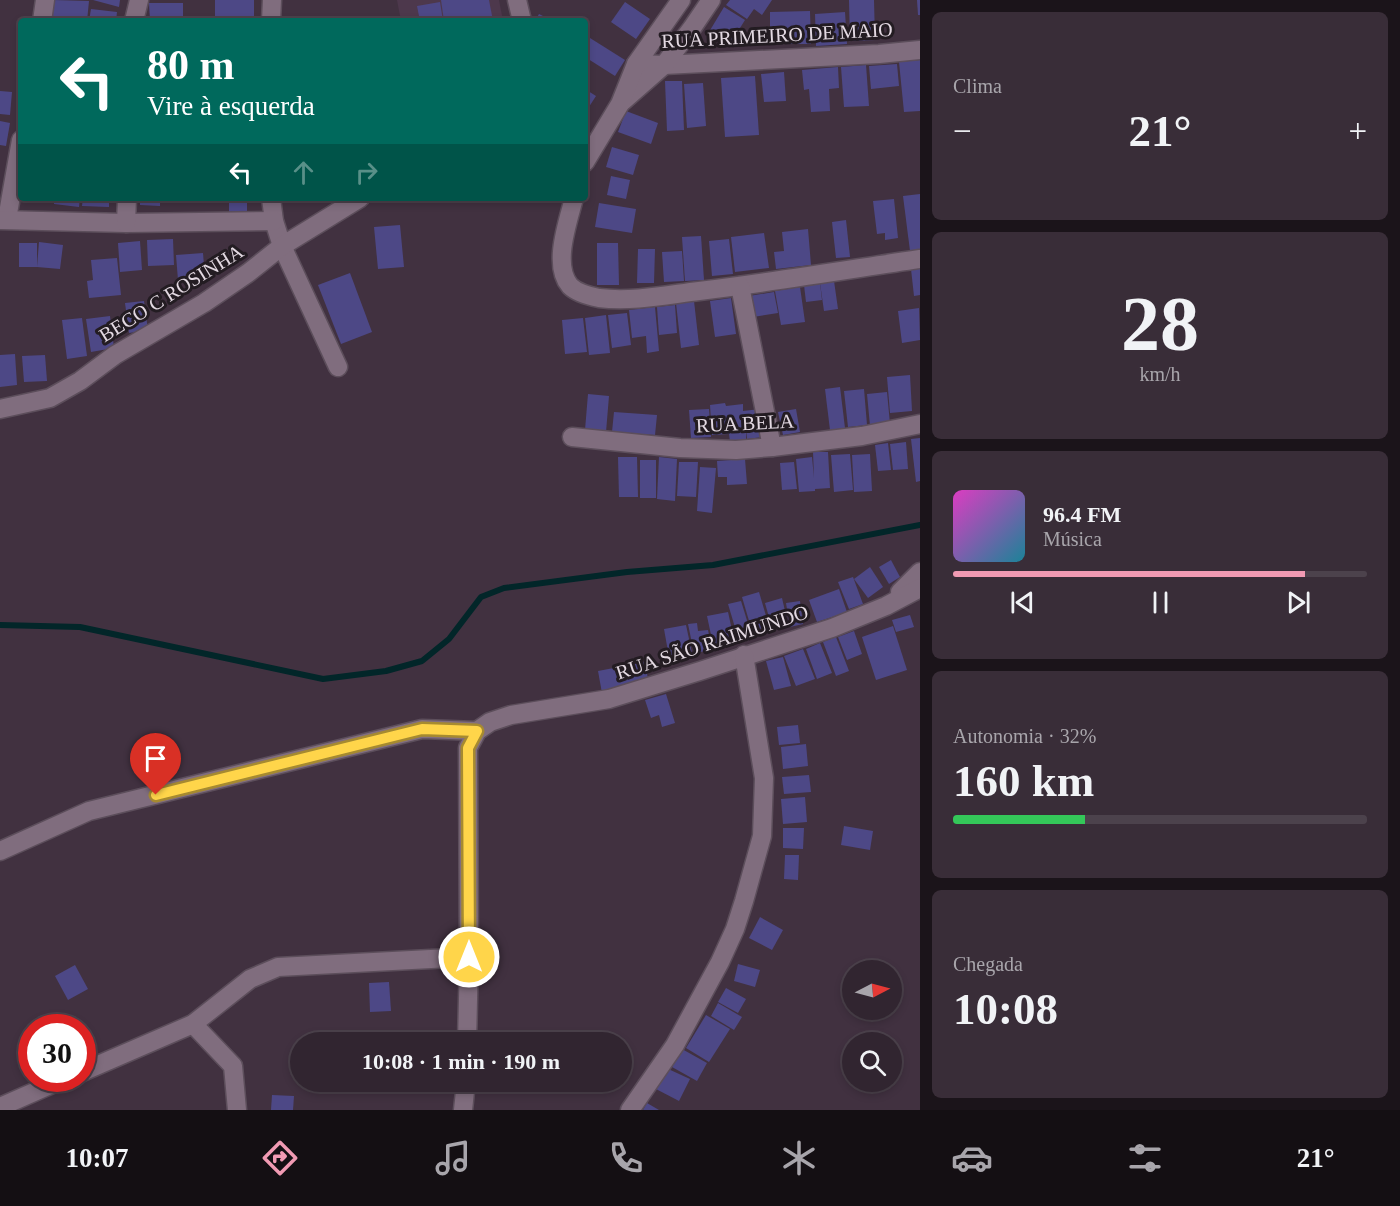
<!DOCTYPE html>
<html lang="pt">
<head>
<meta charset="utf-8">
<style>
  body { margin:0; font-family:Georgia,serif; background:#392d38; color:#f1f3f6; height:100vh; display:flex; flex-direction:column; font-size:22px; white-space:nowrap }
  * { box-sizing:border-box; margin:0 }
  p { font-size:20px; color:#a8a5ab }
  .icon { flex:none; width:33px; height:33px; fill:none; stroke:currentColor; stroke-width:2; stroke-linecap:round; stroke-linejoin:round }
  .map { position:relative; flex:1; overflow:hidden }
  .details { display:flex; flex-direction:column; gap:12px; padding:12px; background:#1b141a; width:480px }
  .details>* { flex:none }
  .hud { position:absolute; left:18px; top:18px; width:570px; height:183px; border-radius:6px; box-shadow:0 3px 9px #0003,0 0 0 2px #4c424c; background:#00695c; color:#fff; overflow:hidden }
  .needle { width:39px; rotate:84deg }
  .buttons { position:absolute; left:842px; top:960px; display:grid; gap:12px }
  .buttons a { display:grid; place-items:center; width:60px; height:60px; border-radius:50%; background:#312530; box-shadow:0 3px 9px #0003,0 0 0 2px #4c424c; font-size:30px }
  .speed { position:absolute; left:18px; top:1014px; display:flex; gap:12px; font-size:30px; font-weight:700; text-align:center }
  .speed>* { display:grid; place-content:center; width:78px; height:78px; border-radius:50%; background:#312530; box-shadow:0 3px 9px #0003,0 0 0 2px #4c424c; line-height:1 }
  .speed .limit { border:9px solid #d22; background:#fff; color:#111 }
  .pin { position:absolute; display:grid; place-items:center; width:51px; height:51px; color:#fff; margin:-62px -26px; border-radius:50% 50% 50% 0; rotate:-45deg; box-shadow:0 0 6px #0007 }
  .pin .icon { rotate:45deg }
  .me { position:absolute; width:66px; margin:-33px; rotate:0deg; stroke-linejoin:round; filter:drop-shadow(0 0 4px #0008) }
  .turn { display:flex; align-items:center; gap:21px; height:126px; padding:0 30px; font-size:27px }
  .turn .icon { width:78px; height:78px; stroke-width:2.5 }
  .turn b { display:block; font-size:42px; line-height:51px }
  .lanes { display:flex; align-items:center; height:57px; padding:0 30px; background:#0003; justify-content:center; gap:30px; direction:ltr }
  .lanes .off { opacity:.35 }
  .big { font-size:45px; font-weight:700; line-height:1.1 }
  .details .widget { flex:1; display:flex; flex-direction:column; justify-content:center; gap:9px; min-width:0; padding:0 21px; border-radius:9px; background:#392d38 }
  .details .dial { align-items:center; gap:0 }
  .dial b { font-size:78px; line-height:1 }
  .song { display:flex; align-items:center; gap:18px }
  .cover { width:72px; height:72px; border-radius:9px; background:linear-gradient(135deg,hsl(310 70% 55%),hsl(190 70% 35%)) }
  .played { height:6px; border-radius:3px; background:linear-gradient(90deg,#f19ab3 85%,#4c424c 85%) }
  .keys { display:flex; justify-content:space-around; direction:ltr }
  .heat { display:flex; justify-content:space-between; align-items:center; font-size:33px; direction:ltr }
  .charge { height:9px; border-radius:4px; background:linear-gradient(90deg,#34c759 32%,#4c424c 0) }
  .trip { position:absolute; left:290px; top:1032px; width:342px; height:60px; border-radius:30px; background:#312530; box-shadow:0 3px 9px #0003,0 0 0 2px #4c424c; font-weight:700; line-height:60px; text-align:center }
  .tab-bar { display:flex; height:96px; justify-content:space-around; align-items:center; background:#140f13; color:#a8a5ab }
  .tab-bar .icon { width:42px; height:42px }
  .tab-bar .current { color:#f19ab3 }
  .tab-bar b { font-size:27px; color:#f1f3f6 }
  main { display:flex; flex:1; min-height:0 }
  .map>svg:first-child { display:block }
</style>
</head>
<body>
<main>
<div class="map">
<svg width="920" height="1110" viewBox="0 0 920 1110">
  <rect width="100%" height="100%" fill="#413140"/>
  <polygon fill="#4d384c" points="397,0 499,0 503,21 401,21"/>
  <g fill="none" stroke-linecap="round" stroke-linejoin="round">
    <polyline stroke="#022629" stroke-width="6" points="0,625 80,627 323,679 386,671 422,661 449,639 481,597 504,588 627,572 713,565 920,525"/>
  </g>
  <g fill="#4d4886">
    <polygon points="53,0 89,1 87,21 50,21"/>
    <polygon points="93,0 120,0 119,7"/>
    <polygon points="215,0 254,0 254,19 215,20"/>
    <polygon points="441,0 489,0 493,21 444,21"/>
    <polygon points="730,0 772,0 762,15 754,9 747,19 726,5"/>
    <polygon points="849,0 874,0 875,40 850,41"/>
    <polygon points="917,0 920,0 920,15 918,15"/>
    <polygon points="440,2 443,21 420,21 417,6"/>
    <polygon points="625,2 650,19 636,39 611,22"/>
    <polygon points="149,3 183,3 183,21 150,21"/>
    <polygon points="724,7 745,20 730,44 709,32"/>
    <polygon points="91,9 117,12 116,21 89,21"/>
    <polygon points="810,11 811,44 770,44 770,12"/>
    <polygon points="845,12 847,44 816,46 815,14"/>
    <polygon points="539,14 553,21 535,21"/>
    <polygon points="590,38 625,60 615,76 585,57 585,45"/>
    <polygon points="920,60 920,111 904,112 899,62"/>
    <polygon points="897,64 899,86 871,89 869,66"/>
    <polygon points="866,65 869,106 844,107 841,67"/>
    <polygon points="838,67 839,88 829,89 830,111 811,112 809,89 804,90 802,70"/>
    <polygon points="784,72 786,101 764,102 761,74"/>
    <polygon points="755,76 759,135 725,137 721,78"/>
    <polygon points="665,81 682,81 684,130 667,131"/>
    <polygon points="703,83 706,126 687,128 684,84"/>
    <polygon points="585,89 596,96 585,113"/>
    <polygon points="0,91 12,92 10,115 0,114"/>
    <polygon points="626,111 658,123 651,144 618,132"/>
    <polygon points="0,121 10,123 6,146 0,145"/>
    <polygon points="612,147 639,155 633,175 606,167"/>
    <polygon points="611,176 630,180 626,199 607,195"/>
    <polygon points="920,194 920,249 910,251 903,196"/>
    <polygon points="54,198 80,198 79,207 54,204"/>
    <polygon points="83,198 109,198 109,207 82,206"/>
    <polygon points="140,198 160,198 160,206 140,205"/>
    <polygon points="229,198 247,198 247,212 229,213"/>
    <polygon points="296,198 320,198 320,199 297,203"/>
    <polygon points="538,198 552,198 553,200 538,202"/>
    <polygon points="894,199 898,238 885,240 885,233 877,234 873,201"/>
    <polygon points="599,203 636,209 632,233 595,227"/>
    <polygon points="846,220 850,257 836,258 832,222"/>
    <polygon points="400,225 404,267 378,269 374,227"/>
    <polygon points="808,229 811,265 776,269 774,252 784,251 782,232"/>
    <polygon points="764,233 769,268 735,272 731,237"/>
    <polygon points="701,236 704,280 685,281 682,237"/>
    <polygon points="173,239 174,265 148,266 147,240"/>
    <polygon points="729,239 733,274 712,276 709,241"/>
    <polygon points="140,241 142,270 120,272 118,243"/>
    <polygon points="39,242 63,245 60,269 37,267"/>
    <rect x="19" y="243" width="18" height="24"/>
    <polygon points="597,243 618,243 619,285 597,285"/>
    <polygon points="638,249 655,249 654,283 637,283"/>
    <polygon points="682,251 684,281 664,282 662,252"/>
    <polygon points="203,253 205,278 178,280 176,255"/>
    <polygon points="117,258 121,295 89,298 87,281 93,280 91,260"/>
    <polygon points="920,268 920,295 914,296 911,269"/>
    <polygon points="350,273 372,332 341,344 318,285"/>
    <polygon points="834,281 838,309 824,311 820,283"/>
    <polygon points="820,283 822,300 806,302 804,285"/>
    <polygon points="800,287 805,322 781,325 775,291"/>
    <polygon points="774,292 778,313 753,317 749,296"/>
    <polygon points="731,298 736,334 715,337 710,301"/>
    <polygon points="144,301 148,330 129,333 125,303"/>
    <polygon points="694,301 699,345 681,348 676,303"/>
    <polygon points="675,305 677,333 659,335 657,307"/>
    <polygon points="655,307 659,351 647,353 646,336 632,338 629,310"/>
    <polygon points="919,308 920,340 902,343 898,311"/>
    <polygon points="627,313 631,345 612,348 608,315"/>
    <polygon points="606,315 610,353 589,355 585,318"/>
    <polygon points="110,316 114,348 91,352 86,319"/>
    <polygon points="82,318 87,356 67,359 62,320"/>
    <polygon points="583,318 587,352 565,354 562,320"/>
    <polygon points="15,354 17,385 0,387 0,355"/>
    <polygon points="45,355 47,381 24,382 22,356"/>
    <polygon points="910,375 912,411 890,413 887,377"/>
    <polygon points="840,387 845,428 830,430 825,389"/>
    <polygon points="864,389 867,425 848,427 844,391"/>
    <polygon points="887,392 890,424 870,426 867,394"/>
    <polygon points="588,394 609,396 606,432 585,430"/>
    <polygon points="725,403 726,406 743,404 743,411 760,409 763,437 747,439 746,429 746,440 730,442 729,434 712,435 710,405"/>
    <polygon points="709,409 711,437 691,438 689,410"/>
    <polygon points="796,409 800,432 783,435 778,412"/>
    <polygon points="614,412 657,415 655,435 612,432"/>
    <polygon points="920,438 920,481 916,482 911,439"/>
    <polygon points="906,442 908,469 893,470 890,444"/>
    <polygon points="888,443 891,470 878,471 875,445"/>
    <polygon points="813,452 828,452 830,488 815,489 815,491 799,492 796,459 812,457 814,478"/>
    <polygon points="850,454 853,490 834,492 831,455"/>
    <polygon points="870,454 872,491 854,492 852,455"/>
    <polygon points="618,457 637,457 638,497 619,497"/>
    <polygon points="659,457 677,459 675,501 657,499"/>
    <polygon points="745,459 747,484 727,485 727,477 718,477 717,461"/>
    <rect x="640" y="460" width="16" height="38"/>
    <polygon points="679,462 698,462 696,497 677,496"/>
    <polygon points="794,462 797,489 782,490 780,463"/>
    <polygon points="700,467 716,468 712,513 697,511"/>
    <polygon points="891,560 900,577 889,584 879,567"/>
    <polygon points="870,567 883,587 868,598 854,579"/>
    <polygon points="853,577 863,604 849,609 838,582"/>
    <polygon points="839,589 847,612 817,622 809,600"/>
    <polygon points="759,592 769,626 752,631 742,597"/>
    <polygon points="782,598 788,624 772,628 765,603"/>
    <polygon points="741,601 750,630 737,634 728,604"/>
    <polygon points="800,601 803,624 790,627 786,603"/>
    <polygon points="728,612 735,644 714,649 707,616"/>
    <polygon points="910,615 914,627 896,632 892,620"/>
    <polygon points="697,623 698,631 708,630 712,650 694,653 688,624"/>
    <polygon points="686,625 692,653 669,657 664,629"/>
    <polygon points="893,626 907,670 876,680 862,637"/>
    <polygon points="854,631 862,654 847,660 838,637"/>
    <polygon points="836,637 849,671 836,676 823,642"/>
    <polygon points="820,643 832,673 817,679 806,649"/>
    <polygon points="803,649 815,679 796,686 784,656"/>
    <polygon points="783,657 791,686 774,690 766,661"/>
    <polygon points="645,662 649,685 602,693 598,671"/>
    <polygon points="666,694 675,723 662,727 659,715 651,718 645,700"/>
    <polygon points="798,725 800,743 779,745 777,727"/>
    <polygon points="806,744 808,766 783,769 781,747"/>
    <polygon points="809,775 811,792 784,794 782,777"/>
    <polygon points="805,797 807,822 783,824 781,799"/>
    <polygon points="844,826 873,831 870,850 841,845"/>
    <polygon points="783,828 804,828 803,849 783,848"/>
    <polygon points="785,855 799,855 798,880 784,879"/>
    <polygon points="760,917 783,930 772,950 749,938"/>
    <polygon points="738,964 760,970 755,987 734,981"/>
    <polygon points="75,965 88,989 68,1000 55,976"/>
    <polygon points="389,982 391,1011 370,1012 369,983"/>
    <polygon points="726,988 746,999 738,1013 718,1002"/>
    <polygon points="718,1003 742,1017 734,1030 711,1016"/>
    <polygon points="706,1015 730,1029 709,1062 686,1048"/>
    <polygon points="682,1049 707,1063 697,1081 672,1067"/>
    <polygon points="666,1068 690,1079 679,1101 656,1089"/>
    <polygon points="272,1095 294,1096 293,1110 271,1110"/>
    <polygon points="647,1103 659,1110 643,1110"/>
  </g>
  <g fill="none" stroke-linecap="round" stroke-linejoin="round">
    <g stroke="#5c4e5b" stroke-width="21">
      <g id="minor">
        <polyline points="517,0 522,21"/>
        <polyline points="42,21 45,0"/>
        <polyline points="134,21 139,0"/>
        <polyline points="271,21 272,0"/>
        <polyline points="636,64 664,65 879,54 920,50"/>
        <polyline points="623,101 664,65 692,28 711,0"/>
        <polyline points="585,162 620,104 636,64 681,0"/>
        <polyline points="271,198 274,221 282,246 338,367"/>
        <path d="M 574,198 C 568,222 552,265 570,286 C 577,293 589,296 599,298 C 632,302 666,295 699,291 C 773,282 846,270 920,259"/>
        <polyline points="7,219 21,140"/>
        <polyline points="0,220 126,223 274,221"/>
        <polyline points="126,223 127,198"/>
        <polyline points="740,286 772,447"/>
        <polyline points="0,409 50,398 80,381 115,355 204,303 248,273 282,246 360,198"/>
        <polyline points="572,437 680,448 736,450 772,447 862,436 920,424"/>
        <polyline points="900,592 920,572"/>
        <polyline points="0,851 89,811 422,729 477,731"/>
        <polyline points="193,1024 233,1066 237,1110"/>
        <polyline points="467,1042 469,957 468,748 477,731 490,722 511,715 609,699 700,671 832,628 886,606 920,588"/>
        <polyline points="82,1072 193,1024 250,979 278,967 469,957"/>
        <polyline points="0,1107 66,1078"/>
        <polyline points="463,1110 466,1082"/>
        <polyline points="630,1110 675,1045 720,962 735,929 744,901 762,836 764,778 744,655"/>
      </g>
    </g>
    <use href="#minor" stroke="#806d7e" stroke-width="18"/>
  </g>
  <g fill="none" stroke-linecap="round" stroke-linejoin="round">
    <g stroke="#a68a30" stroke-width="15">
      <polyline id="route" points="156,795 422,729 477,731 468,748 469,957"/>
    </g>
    <use href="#route" stroke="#ffd54a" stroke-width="10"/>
  </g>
  <g text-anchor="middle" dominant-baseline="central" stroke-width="6" stroke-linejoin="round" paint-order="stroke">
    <g font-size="20" fill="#e3d9e2" stroke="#231c22">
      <text transform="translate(777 35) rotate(-3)">RUA PRIMEIRO DE MAIO</text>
      <text transform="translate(171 293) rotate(-32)">BECO C ROSINHA</text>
      <text transform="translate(745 423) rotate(-3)">RUA BELA</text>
      <text transform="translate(712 642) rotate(-18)">RUA SÃO RAIMUNDO</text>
    </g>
  </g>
</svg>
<div class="buttons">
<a><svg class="needle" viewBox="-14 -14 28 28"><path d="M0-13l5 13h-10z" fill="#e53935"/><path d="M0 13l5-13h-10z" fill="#a8a5ab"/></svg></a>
<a><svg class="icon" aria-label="search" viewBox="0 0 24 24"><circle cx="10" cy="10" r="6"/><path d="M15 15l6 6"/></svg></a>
</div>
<div class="speed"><div class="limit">30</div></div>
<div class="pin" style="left:156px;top:795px;background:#d93025"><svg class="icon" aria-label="arrive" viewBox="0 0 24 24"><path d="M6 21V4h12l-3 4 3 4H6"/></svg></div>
<svg class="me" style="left:469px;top:957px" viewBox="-20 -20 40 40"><circle r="17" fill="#ffd54a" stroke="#fff" stroke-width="3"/><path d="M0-11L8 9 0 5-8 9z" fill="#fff"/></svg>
<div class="trip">10:08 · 1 min · 190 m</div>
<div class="hud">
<div class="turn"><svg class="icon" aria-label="left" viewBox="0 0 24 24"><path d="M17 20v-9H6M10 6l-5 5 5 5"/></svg><div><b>80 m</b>Vire à esquerda</div></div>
<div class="lanes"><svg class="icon" aria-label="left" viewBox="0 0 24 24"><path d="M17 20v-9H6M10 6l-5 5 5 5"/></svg><svg class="icon off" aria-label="ahead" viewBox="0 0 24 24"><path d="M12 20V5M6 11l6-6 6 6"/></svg><svg class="icon off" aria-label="right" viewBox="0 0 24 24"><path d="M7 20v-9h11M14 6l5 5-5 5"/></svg></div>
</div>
</div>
<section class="details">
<div class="widget"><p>Clima</p>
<div class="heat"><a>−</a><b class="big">21°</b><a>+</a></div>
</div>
<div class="widget dial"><b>28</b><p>km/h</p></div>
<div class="widget">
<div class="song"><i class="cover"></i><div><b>96.4 FM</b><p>Música</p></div></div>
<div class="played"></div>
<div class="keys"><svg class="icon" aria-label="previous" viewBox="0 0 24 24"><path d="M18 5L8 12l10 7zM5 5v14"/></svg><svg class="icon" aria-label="pause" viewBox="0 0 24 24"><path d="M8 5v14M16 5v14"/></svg><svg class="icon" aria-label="next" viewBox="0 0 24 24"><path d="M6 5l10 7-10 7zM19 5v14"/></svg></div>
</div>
<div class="widget"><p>Autonomia · 32%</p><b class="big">160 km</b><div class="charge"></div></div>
<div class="widget"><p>Chegada</p><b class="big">10:08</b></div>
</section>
</main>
<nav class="tab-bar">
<b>10:07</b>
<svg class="icon current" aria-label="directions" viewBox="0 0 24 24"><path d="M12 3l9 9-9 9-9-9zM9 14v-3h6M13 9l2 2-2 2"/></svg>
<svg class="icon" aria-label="music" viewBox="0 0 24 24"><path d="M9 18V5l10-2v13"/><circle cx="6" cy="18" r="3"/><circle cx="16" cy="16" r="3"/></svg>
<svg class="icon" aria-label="phone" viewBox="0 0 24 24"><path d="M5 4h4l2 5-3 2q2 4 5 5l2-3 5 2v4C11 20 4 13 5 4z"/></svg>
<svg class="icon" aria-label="climate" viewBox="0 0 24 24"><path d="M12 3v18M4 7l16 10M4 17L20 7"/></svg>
<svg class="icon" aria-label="car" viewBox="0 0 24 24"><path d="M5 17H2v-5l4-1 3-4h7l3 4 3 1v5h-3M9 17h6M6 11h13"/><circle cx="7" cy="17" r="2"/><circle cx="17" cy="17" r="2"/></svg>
<svg class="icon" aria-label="filters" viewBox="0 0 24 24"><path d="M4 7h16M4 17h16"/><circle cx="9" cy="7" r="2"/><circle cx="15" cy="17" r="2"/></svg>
<b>21°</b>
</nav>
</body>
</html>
